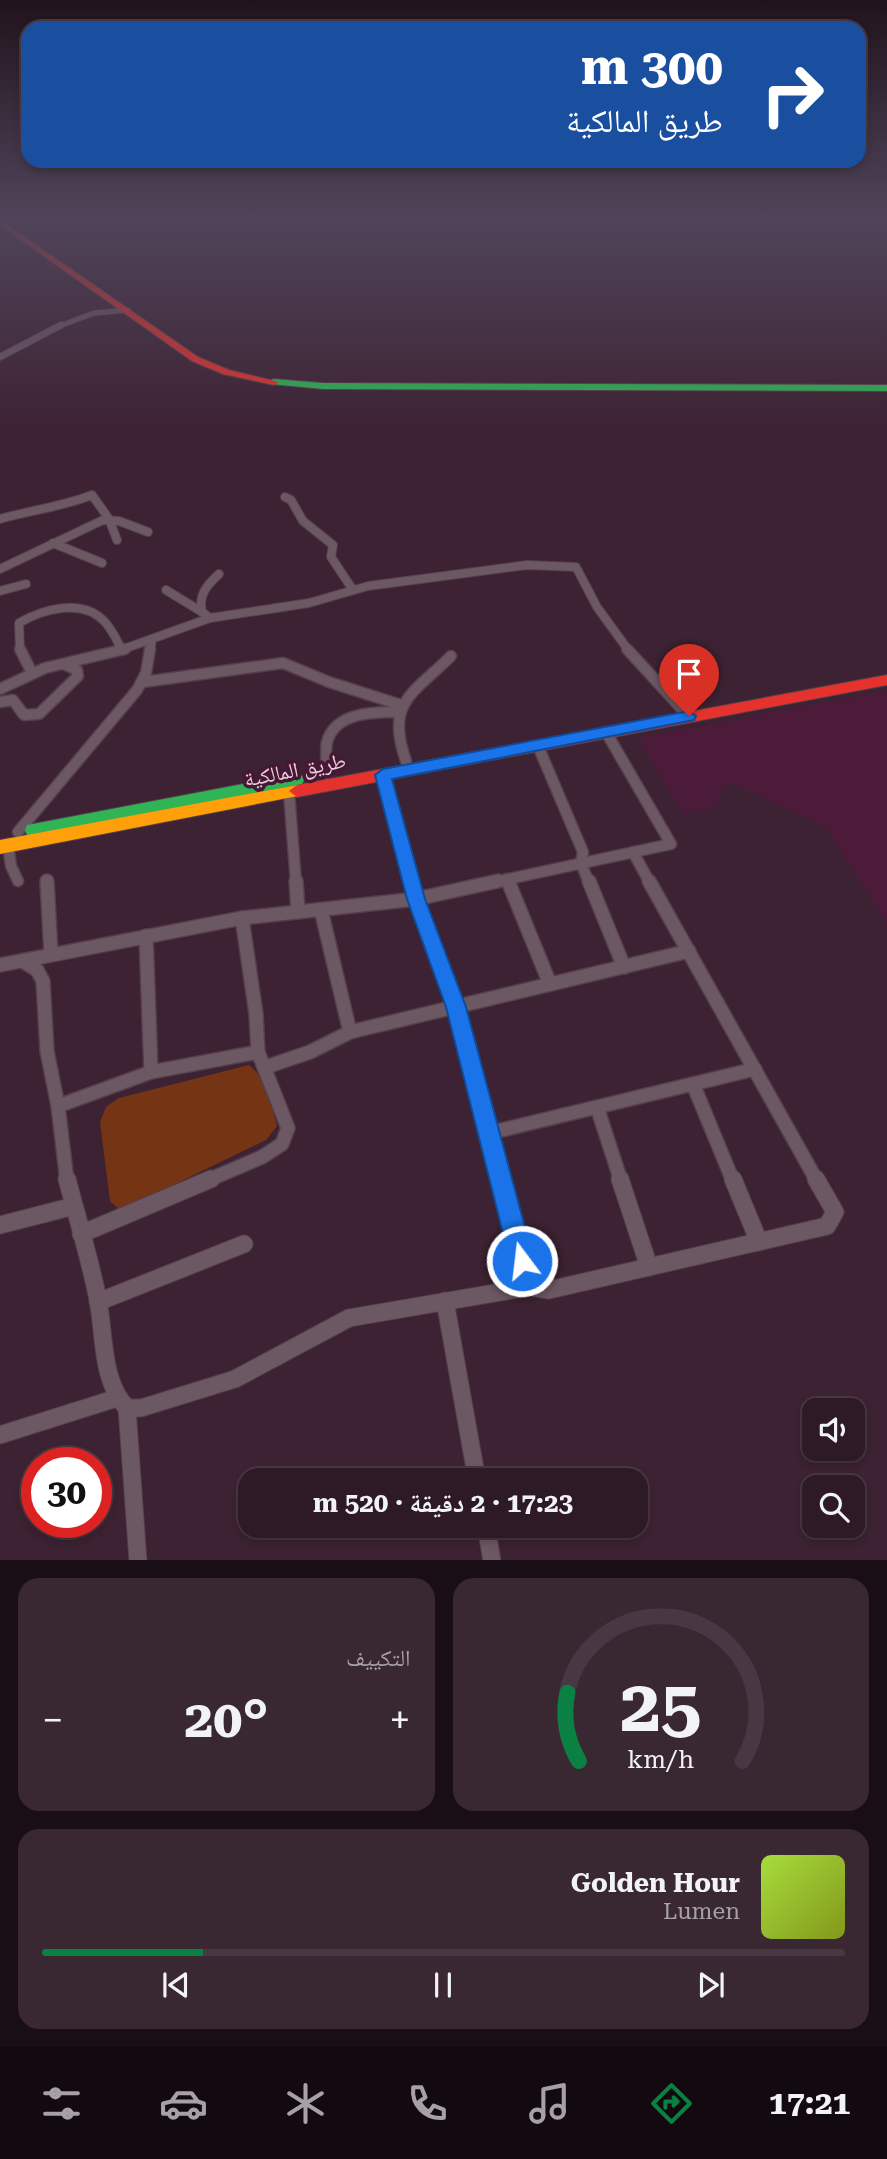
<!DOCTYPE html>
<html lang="ar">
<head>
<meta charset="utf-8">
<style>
  body { margin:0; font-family:"Roboto Serif","Noto Naskh Arabic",serif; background:#392732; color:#f1f3f6; direction:rtl; height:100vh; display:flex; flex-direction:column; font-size:26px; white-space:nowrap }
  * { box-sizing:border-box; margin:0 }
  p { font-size:23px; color:#a7a1a7 }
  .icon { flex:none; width:38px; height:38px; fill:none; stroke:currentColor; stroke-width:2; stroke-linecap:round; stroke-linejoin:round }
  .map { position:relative; height:1560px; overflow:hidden; direction:ltr }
  .details { display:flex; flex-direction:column; gap:18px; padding:18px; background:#190e15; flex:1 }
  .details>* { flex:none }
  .hud { position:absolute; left:21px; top:21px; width:845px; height:147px; border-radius:21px; box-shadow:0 4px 10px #0003,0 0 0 2px #483843; direction:rtl; background:#1a4fa0; color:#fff; overflow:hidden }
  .fabs { position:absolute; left:802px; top:1398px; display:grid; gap:14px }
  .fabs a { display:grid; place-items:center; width:63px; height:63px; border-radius:14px; background:#2d1a26; box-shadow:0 4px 10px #0003,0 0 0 2px #483843; font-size:35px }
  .speed { position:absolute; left:21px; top:1447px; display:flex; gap:14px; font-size:35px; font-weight:700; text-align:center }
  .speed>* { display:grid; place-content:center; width:91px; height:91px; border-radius:50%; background:#2d1a26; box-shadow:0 4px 10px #0003,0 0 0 2px #483843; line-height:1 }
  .speed .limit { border:10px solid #d22; background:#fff; color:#111 }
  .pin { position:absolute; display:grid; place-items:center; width:60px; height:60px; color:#fff; margin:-72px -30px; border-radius:50% 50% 50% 0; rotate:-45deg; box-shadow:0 0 7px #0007 }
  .pin .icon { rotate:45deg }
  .me { position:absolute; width:77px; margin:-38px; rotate:345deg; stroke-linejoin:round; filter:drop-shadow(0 0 5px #0008) }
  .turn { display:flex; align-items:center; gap:24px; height:147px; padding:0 28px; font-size:32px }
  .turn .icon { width:91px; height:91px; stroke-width:2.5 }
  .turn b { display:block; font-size:49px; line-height:60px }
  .big { font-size:52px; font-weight:700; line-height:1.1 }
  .details .tile { flex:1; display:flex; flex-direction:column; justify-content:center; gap:10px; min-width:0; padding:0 24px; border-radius:21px; background:#392732 }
  .details .dial { align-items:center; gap:0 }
  .dial svg { height:182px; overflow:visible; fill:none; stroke:#483843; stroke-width:7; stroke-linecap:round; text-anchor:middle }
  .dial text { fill:#f1f3f6; stroke:none }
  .song { display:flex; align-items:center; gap:21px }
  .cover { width:84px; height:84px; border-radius:10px; background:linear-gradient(135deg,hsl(80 70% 55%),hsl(70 70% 35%)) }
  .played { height:7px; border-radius:4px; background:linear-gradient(90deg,#0b8043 20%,#483843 20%) }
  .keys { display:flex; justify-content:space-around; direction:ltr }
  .heat { display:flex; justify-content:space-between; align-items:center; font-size:38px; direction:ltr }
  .details .tiles { flex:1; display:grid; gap:18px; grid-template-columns:1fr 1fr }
  .tile:last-child { grid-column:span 2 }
  .trip { position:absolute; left:238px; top:1468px; width:410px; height:70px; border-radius:21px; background:#2d1a26; box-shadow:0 4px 10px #0003,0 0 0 2px #483843; font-weight:700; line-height:70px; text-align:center; direction:rtl }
  .dock { display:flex; height:112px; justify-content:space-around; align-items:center; background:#120a0f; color:#a7a1a7 }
  .dock .icon { width:49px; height:49px }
  .dock .active { color:#0b8043 }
  .dock b { font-size:32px; color:#f1f3f6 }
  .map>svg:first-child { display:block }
</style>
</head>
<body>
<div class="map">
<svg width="887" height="1561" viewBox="0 0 887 1561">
  <rect width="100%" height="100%" fill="#3c2232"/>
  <polygon fill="#4c1b39" points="887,691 887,924 826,827 731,783 718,793 718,807 684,815 638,738"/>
  <path fill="#753515" d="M 249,1065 C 268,1080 271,1104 277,1126 L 266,1140 L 128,1207 L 119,1209 L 110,1201 L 100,1122 L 106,1107 L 119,1098 Z"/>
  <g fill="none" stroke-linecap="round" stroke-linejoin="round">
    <g stroke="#553f4c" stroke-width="6">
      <polyline id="street-far5" points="57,327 94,313 128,310"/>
    </g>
    <g stroke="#553f4c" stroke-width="8">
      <polyline id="street-far4" points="0,357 61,325"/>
    </g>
    <g stroke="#553f4c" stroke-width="10">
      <g id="street-far3">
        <polyline points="285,497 291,500 303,521 333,545 331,557 353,590"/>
        <path d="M 0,519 C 32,510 61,507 92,495 L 109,519 L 117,540"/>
        <polyline points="53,543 102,563"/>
        <polyline points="0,569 103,520 119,521 148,532"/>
        <polyline points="166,590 202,612"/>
        <polyline points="0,591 26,584"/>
        <path d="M 210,618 L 202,612 C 198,595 207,585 219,574"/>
        <path d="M 20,651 L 19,623 C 43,609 82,598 104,621 C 112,629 117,641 122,650"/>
        <polyline points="118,651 210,618 309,603 368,586 527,565 576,567 597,607 629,651"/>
        <polyline points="150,651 152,640"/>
      </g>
    </g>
    <g stroke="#553f4c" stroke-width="13">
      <g id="street-far2">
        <polyline points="20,649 32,673"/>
        <polyline points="627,649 682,709"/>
        <polyline points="143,682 283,663 329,682 401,705"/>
        <polyline points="0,689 45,668 125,649"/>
        <polyline points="0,702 13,700 24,715 39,714 78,676 77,670 64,664"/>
        <polyline points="538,746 583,852 581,863 589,883"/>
        <path d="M 406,761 C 385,702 413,694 451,656"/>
        <path d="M 327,775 C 327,765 325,751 327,742 C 335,712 374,712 398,712"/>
        <polyline points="383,775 412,883"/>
        <polyline points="289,792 296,883"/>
        <polyline points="18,832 137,690 146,673 150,649"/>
        <polyline points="8,845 11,866 18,881"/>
        <polyline points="633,852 650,883"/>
        <polyline points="507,879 509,883"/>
        <polyline points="490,883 671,844 606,732"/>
      </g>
    </g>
    <g stroke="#553f4c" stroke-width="16">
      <g id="street-far1">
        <polyline points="47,881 51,954"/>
        <polyline points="296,881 298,911"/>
        <polyline points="411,881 456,1007 501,1181"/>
        <polyline points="508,881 550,984"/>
        <polyline points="589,881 624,967"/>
        <polyline points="649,881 817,1181"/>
        <polyline points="321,910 350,1032"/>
        <polyline points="146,936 151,1072"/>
        <polyline points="22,961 37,970 43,981 47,1051 58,1106 67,1181"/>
        <polyline points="0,965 242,918 416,899 498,881"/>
        <polyline points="266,1067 310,1052 350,1032 689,951"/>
        <polyline points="693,1084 733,1181"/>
        <polyline points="58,1106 151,1072 258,1052"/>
        <polyline points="597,1107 621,1181"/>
        <polyline points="489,1133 755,1069"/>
        <polyline points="206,1181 262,1157 282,1144 288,1128 258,1052 256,1014 242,918"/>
      </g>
    </g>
    <g stroke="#553f4c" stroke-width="19">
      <g id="street">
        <path d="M 67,1179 C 77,1217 89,1256 97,1295 C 105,1330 100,1381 127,1408 L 141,1408 L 235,1379 L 349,1318 L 529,1287 L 501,1179"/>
        <polyline points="620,1179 649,1267"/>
        <polyline points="733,1179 759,1242"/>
        <polyline points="0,1225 74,1206"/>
        <polyline points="81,1234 211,1179"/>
        <polyline points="529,1287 549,1290 827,1226 835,1212 816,1179"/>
        <polyline points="445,1301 477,1480"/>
        <polyline points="98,1302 244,1244"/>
        <polyline points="127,1408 138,1561"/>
        <polyline points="0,1435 117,1398"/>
        <polyline points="486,1526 492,1561"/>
      </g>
    </g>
    <g stroke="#553f4c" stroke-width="2">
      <g id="fast">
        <polygon points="274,379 323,383 887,385 887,391 323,389 271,384 271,380"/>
        <polygon points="296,774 302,776 304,780 302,784 33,836 27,835 25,830 27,825 33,824"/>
      </g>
    </g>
    <g stroke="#553f4c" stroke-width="2">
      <polygon id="slow" points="297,785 303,787 305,791 303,795 0,854 0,840"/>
    </g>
    <g stroke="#553f4c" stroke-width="2">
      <g id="jam">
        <polygon points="0,220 198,357 229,370 279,382 274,385 223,374 192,361 0,225"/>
        <polygon points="887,675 887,685 297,797 289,791 297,785"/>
      </g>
    </g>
    <use href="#street-far5" stroke="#6c5862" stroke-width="5"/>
    <use href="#street-far4" stroke="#6c5862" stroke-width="6"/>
    <use href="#street-far3" stroke="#6c5862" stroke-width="8"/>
    <use href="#street-far2" stroke="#6c5862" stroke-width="10"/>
    <use href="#street-far1" stroke="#6c5862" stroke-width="13"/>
    <use href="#street" stroke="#6c5862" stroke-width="17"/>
    <use href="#fast" fill="#30b455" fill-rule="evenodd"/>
    <use href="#slow" fill="#ff9f0a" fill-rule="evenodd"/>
    <use href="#jam" fill="#e5322d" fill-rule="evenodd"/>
  </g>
  <linearGradient id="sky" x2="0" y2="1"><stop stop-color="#21131c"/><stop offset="0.5" stop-color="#50445a"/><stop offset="1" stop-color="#50445a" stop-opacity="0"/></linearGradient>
  <rect width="887" height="434" fill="url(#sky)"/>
  <polygon fill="#1a73e8" stroke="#114b97" stroke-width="2" points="689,711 696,716 694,720 392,779 425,899 466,1007 534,1261 531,1269 522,1273 514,1269 510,1261 446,1007 407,899 375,775 383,769"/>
  <g text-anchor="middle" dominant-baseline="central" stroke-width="7" stroke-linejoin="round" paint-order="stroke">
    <g font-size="21" fill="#eccddd" stroke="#461834">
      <text transform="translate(295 770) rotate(-11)">طريق المالكية</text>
    </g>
  </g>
</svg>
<div class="fabs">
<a><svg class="icon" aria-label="sound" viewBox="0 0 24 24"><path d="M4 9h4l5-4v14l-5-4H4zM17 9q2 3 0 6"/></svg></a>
<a><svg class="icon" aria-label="search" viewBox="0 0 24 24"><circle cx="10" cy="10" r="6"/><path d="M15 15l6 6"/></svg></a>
</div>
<div class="speed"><div class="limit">30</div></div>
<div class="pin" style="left:689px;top:716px;background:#d93025"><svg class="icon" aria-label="arrive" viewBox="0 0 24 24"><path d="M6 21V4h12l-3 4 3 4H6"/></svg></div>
<svg class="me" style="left:522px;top:1261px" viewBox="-20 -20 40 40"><circle r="17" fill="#1a73e8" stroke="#fff" stroke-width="3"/><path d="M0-11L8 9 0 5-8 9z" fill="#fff"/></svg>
<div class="trip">17:23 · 2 دقيقة · 520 m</div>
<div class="hud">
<div class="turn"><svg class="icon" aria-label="right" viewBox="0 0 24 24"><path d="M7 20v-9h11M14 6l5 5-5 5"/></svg><div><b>300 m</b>طريق المالكية</div></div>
</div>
</div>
<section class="details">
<div class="tiles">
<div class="tile dial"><svg viewBox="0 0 100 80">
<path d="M14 69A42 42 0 1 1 86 69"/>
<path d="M14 69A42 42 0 0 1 9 39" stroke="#0b8043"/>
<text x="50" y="56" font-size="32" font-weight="700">25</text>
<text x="50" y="72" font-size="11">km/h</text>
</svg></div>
<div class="tile"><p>التكييف</p>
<div class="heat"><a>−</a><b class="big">20°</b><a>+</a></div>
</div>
<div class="tile">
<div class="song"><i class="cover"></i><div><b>Golden Hour</b><p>Lumen</p></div></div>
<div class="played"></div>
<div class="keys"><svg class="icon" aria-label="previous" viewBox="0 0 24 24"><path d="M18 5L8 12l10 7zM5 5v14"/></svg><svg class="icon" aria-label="pause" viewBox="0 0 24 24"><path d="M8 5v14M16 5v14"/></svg><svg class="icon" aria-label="next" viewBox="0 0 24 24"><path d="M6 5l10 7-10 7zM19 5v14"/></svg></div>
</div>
</div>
</section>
<nav class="dock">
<b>17:21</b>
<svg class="icon active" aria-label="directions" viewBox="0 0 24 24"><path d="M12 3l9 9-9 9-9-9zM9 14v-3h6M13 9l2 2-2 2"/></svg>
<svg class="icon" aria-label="music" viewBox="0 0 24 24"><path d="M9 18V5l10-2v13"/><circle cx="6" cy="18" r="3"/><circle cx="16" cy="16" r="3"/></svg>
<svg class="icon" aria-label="phone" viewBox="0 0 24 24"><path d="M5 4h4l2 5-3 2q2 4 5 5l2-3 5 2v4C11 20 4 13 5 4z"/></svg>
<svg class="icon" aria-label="climate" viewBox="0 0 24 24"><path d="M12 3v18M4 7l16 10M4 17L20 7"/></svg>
<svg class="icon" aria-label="car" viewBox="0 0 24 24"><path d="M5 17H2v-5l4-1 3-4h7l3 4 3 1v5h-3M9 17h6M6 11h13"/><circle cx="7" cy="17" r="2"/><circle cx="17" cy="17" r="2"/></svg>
<svg class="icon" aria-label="filters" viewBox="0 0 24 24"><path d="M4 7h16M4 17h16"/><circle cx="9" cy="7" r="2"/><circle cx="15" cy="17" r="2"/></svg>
</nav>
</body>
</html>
